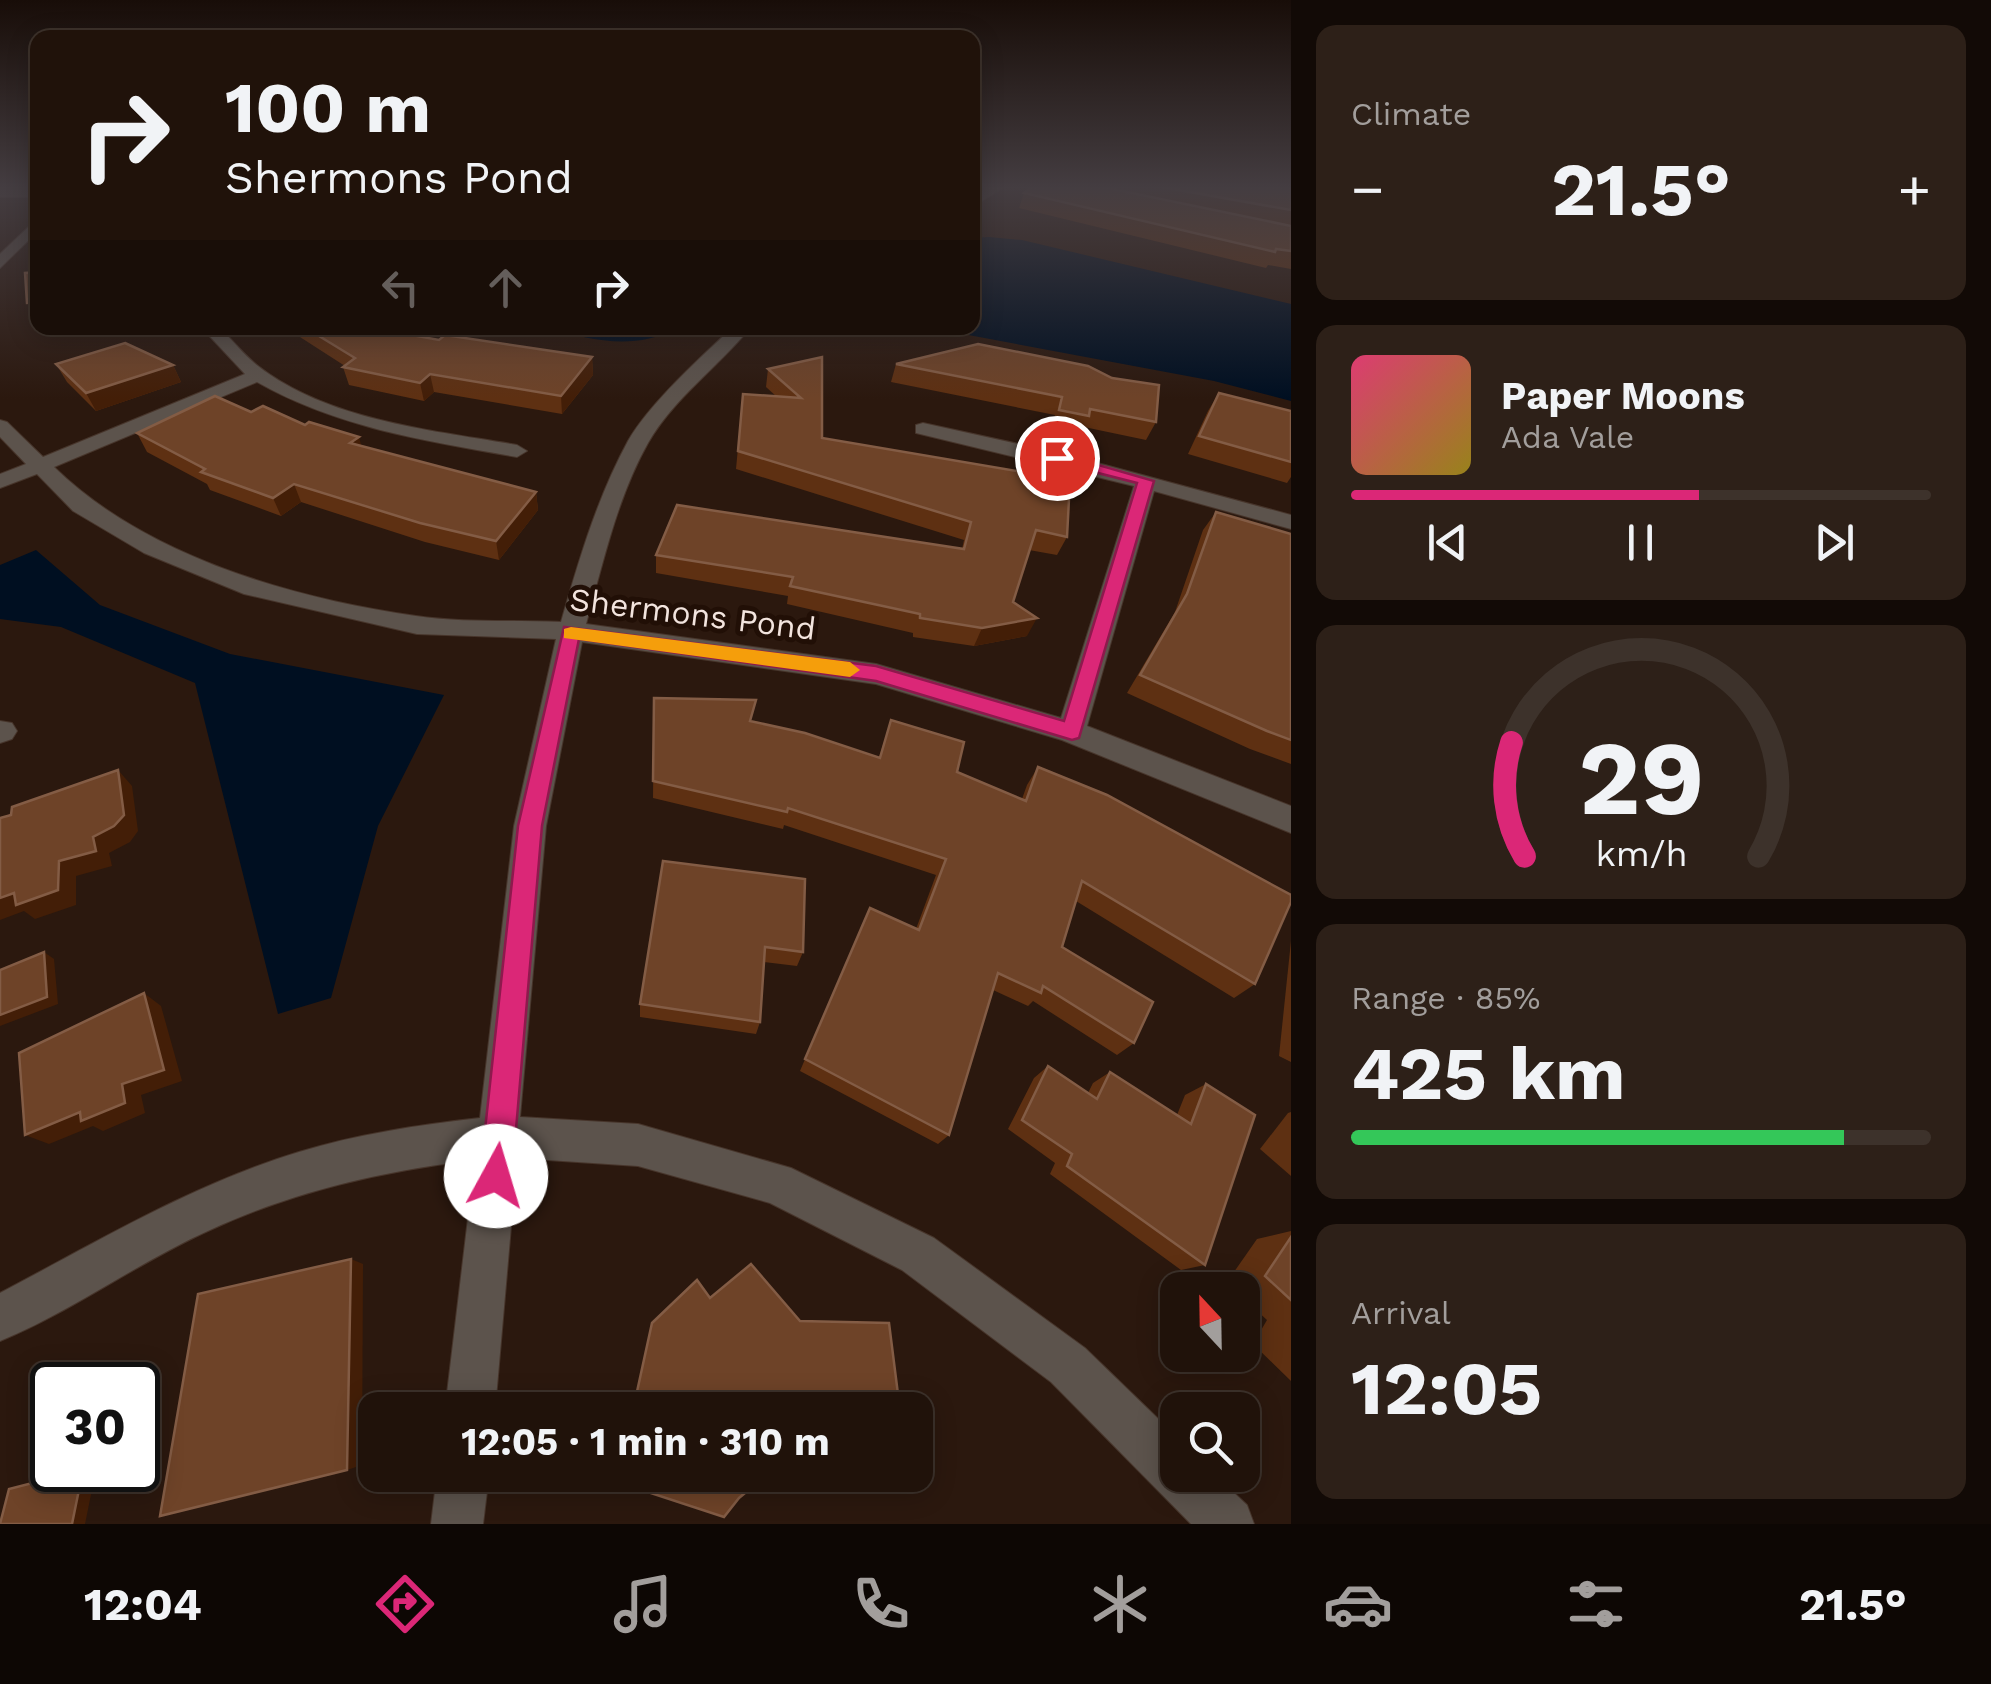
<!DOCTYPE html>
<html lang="en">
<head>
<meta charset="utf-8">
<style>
  body { margin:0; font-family:"Work Sans",sans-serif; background:#2d2018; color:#f1f3f6; height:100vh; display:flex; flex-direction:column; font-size:38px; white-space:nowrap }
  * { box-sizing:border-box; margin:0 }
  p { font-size:32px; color:#a29e9c }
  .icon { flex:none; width:55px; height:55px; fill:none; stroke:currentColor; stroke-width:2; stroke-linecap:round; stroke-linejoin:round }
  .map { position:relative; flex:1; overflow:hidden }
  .sheet { display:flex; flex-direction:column; gap:25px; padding:25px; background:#120a06; width:700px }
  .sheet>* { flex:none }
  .guide { position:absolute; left:30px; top:30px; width:950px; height:305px; border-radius:20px; box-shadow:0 5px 25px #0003,0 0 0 2px #3d322b; background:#20120a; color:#f1f3f6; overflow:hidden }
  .needle { width:65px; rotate:338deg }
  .fabs { position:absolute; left:1160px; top:1272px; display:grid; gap:20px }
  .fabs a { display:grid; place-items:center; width:100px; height:100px; border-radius:20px; background:#20120a; box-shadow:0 5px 25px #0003,0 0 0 2px #3d322b; font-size:50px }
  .speed { position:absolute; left:30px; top:1362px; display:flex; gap:20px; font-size:50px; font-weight:700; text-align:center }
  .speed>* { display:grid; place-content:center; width:130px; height:130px; border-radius:50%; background:#20120a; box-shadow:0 5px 25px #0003,0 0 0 2px #3d322b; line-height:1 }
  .speed .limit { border:5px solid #111; border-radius:15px; background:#fff; color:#111 }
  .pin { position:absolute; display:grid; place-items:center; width:85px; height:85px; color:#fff; margin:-42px; border:5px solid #fff; border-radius:50%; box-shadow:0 2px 10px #0007 }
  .me { position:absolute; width:110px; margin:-55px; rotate:6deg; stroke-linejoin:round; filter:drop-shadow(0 0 8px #0008) }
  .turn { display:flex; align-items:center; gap:35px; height:210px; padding:0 30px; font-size:45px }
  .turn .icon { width:130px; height:130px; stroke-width:2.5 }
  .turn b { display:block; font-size:70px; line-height:85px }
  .lanes { display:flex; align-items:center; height:95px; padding:0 30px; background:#0003; justify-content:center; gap:50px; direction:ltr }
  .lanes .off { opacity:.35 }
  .big { font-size:75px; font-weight:700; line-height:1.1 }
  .sheet .tile { flex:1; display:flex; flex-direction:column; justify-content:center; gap:15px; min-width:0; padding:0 35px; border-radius:20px; background:#2d2018 }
  .sheet .dial { align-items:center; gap:0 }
  .dial svg { height:260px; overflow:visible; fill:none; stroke:#3d322b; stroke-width:7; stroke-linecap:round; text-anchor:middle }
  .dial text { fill:#f1f3f6; stroke:none }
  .song { display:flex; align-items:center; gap:30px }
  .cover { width:120px; height:120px; border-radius:15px; background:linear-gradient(135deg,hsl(340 70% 55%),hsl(50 70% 35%)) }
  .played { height:10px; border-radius:5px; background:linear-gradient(90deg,#db2777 60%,#3d322b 60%) }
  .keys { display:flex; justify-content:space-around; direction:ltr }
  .heat { display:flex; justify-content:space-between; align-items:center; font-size:55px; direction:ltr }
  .charge { height:15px; border-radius:8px; background:linear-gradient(90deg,#34c759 85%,#3d322b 0) }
  .trip { position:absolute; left:358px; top:1392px; width:575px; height:100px; border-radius:20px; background:#20120a; box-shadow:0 5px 25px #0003,0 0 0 2px #3d322b; font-weight:700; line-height:100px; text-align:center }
  .dock { display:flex; height:160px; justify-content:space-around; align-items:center; background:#0d0704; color:#a29e9c }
  .dock .icon { width:70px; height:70px }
  .dock .active { color:#db2777 }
  .dock b { font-size:45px; color:#f1f3f6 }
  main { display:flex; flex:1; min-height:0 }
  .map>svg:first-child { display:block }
</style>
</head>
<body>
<main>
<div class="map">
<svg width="1291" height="1524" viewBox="0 0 1291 1524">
  <rect width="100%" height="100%" fill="#2b180e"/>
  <g fill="#000f21">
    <polygon points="989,237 1022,240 1291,304 1291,401 1214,381 931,328 972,328 973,238"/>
    <path d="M 545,328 L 677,328 C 631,352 592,339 545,328 Z"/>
    <polygon points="36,550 100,605 230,654 444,695 378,826 331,998 278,1014 195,683 61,627 0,619 0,565"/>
  </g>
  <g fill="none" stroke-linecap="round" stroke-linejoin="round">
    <g stroke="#47352b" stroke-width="2">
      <g id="street">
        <polygon points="991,186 1006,186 972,207 972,197"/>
        <rect x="0" y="189" width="38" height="8"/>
        <polygon points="38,218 38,231 0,268 0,254"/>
        <path d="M 202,328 L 220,328 C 233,341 244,355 258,366 C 329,421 432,430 517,445 L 527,451 L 517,457 C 427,441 338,428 257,382 L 54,467 C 145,556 291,598 416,616 C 463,623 513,620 561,622 C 579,560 597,498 628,441 C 649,404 700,358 732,328 L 750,328 C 718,367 673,399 648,443 C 617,498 603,563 586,624 L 876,664 L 1061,718 L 1134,486 L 916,433 L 916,425 L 923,423 L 1064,454 L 1291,515 L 1291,529 L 1154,491 L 1087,726 L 1291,806 L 1291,833 L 1062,740 L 876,684 L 582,642 L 546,826 L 520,1117 L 638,1124 L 791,1168 L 934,1238 L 1085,1348 L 1178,1438 L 1178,1475 L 1215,1475 L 1247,1505 L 1254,1524 L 1191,1524 L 1051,1382 L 902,1270 L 770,1203 L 638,1166 L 517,1158 L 495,1410 L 445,1410 L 475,1160 C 382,1171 295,1191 210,1230 C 138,1262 73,1311 0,1341 L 0,1293 C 97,1242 193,1184 299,1152 C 357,1134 419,1125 480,1118 L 514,826 L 556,639 L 417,634 L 244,594 L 144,553 L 73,511 L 37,474 L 0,488 L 0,474 L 26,464 L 0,437 L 0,420 L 7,422 L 43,457 L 245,374 Z"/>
        <polygon points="0,721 12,723 17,731 12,739 0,743"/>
        <polygon points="437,1475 489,1475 483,1524 431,1524"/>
      </g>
    </g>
    <use href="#street" fill="#5c534c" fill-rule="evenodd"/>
  </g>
  <g fill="#5e3012">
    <polygon points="1033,186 1291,186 1291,269 1268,265 1266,268 1019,208 1024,193"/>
    <polygon points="286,328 373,328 439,340 592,357 593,375 562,414 434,392 424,401 349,385 343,367 345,366"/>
    <polygon points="978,344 1156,422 1146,440 1084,427 1080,434 1051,428 1055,415 891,382 896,364"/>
    <polygon points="822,357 822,438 1067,537 1057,555 1029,550 1013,602 1027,636 974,646 913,637 913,633 787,604 788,596 656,573 656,555 962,549 964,540 736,469 743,394 777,397 766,387 768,369"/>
    <polygon points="56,364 173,365 181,382 96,411 67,382"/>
    <polygon points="1219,393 1291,411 1291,477 1287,483 1188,454 1208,411"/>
    <polygon points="251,412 305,425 362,446 536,492 538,510 499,560 425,542 301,502 281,516 210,490 207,484 147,452 137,433"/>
    <polygon points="1216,512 1291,534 1291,764 1250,749 1127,693 1175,612 1203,530"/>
    <polygon points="654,698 752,721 879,757 891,720 957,772 1022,799 1027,785 1038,767 1255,984 1234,998 1076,901 1062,947 1134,1043 1117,1055 1033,1001 1028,1006 993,990 949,1135 938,1144 800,1071 863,923 916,929 936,875 784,825 783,829 653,798"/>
    <polygon points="663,861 803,952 797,966 764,962 760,1022 756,1034 640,1017 640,1004"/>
    <polygon points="1291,941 1291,1062 1279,1056"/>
    <polygon points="1048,1066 1088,1093 1093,1083 1110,1072 1177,1115 1185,1095 1206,1084 1205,1265 1181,1270 1050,1174 1055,1163 1008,1129 1034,1078"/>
    <polygon points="1291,1112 1291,1176 1260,1149 1288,1113"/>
    <polygon points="1291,1231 1291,1381 1253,1344 1267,1320 1242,1297 1242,1290 1235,1290 1227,1282 1257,1239"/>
  </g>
  <g fill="#431e07">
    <polygon points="38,302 38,319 37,320 27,303"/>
    <polygon points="592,357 593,375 562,414 561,396"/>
    <polygon points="173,365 181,382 96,411 86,393"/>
    <polygon points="430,374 434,392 424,401 420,383"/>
    <polygon points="359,437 364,456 350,443"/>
    <polygon points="294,484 301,502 281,516 273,498"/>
    <polygon points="536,492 538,510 499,560 496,541"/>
    <polygon points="1037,618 1027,636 974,646 982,628"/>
    <polygon points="118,770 132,786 138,831 130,842 109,853 112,866 76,876 76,905 35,919 24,911 0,920 0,898 93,837"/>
    <polygon points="44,952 54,959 58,1004 0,1026 0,1015"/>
    <polygon points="144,993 161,1006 182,1081 141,1095 145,1113 103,1131 93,1126 49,1144 25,1135 122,1084"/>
    <polygon points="351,1259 363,1264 362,1465 347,1470"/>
    <polygon points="83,1470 96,1470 85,1524 72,1524"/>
  </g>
  <g fill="#6e4328" stroke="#835c45" stroke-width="2.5">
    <polygon points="1033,186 1098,186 1291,226 1291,251 1276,249 1275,252 1024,193"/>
    <polygon points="1156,186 1291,186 1291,210"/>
    <polygon points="38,272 38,302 27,303 25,273"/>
    <polygon points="306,328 373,328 439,340 445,335 592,357 561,396 430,374 420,383 343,367 355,358"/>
    <polygon points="125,343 173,365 86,393 56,364"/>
    <polygon points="978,344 1088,366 1112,378 1159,385 1156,422 1090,409 1089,416 1059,410 1062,397 896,364"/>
    <polygon points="822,357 822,438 1070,480 1067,537 1036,530 1013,602 1037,618 982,628 920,618 920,614 790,586 793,577 656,555 677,505 964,549 971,522 738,451 743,394 801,398 768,369"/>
    <polygon points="1219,393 1291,411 1291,462 1199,436"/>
    <polygon points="215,396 251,412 263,406 305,425 309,422 359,437 350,443 536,492 496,541 420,523 294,484 273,498 201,472 205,469 137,433"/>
    <polygon points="1216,512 1291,534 1291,740 1267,731 1140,675 1187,594"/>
    <polygon points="654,698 756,700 750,721 805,733 880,758 891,720 964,742 957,772 1026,801 1038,767 1107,795 1291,895 1291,902 1255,984 1082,881 1062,947 1153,1002 1134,1043 1043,986 1041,993 998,973 949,1135 805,1059 870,908 919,930 946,859 788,808 787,812 653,781"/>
    <polygon points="118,770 124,815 114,826 93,837 96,851 59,861 58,890 16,905 14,893 0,898 0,818 11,815 12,807"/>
    <polygon points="663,861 805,879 803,952 765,947 760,1022 640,1004"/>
    <polygon points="44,952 47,997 0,1015 0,970"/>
    <polygon points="144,993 164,1070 122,1084 125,1103 81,1121 80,1112 25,1135 19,1053"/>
    <polygon points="1048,1066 1097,1099 1110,1072 1191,1124 1206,1084 1255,1115 1205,1265 1067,1166 1072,1154 1022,1120"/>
    <polygon points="1291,1237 1291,1300 1265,1276"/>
    <polygon points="351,1259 347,1470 160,1516 198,1294"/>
    <polygon points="751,1264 800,1321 889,1323 900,1410 633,1410 652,1323 697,1280 710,1298"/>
    <polygon points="83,1470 72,1524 0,1524 9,1489"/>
    <polygon points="619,1475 767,1475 739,1498 724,1517 617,1482"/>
  </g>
  <linearGradient id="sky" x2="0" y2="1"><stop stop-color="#180d08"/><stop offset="0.47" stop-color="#443d41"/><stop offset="1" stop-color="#443d41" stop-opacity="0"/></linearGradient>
  <rect width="1291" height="399" fill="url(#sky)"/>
  <polygon fill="#db2777" stroke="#8e194d" stroke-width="2.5" points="1057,453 1154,481 1079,738 1072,740 876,681 579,639 542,826 512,1176 507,1187 496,1192 485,1187 480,1176 518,826 564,627 876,666 1064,721 1137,483 1051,461 1051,454"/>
  <polygon fill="#f59e0b" points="571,627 850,662 860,670 850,677 564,638 564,629"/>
  <g text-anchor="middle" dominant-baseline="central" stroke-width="10" stroke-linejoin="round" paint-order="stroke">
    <g font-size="32" fill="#f2e4de" stroke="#210f06">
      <text transform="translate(693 614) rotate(7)">Shermons Pond</text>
    </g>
  </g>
</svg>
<div class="fabs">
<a><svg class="needle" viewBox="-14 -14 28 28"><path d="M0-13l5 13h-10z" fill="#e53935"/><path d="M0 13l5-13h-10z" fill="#a29e9c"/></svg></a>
<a><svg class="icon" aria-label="search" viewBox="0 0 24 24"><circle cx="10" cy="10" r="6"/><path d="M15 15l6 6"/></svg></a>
</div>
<div class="speed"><div class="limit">30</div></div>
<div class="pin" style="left:1057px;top:458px;background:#d93025"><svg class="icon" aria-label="arrive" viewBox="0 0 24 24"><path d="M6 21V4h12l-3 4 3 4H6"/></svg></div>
<svg class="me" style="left:496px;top:1176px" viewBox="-20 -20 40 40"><circle r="19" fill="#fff"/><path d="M0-13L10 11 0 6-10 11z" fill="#db2777"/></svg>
<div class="trip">12:05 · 1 min · 310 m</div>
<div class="guide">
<div class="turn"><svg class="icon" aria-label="right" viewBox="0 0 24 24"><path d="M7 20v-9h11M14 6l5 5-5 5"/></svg><div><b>100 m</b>Shermons Pond</div></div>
<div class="lanes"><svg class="icon off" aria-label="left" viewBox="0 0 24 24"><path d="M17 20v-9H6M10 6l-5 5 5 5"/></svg><svg class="icon off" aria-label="ahead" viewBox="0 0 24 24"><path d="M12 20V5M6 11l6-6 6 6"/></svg><svg class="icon" aria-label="right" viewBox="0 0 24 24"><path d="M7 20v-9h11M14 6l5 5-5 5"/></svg></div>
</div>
</div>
<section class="sheet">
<div class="tile"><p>Climate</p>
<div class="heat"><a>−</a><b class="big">21.5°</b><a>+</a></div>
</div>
<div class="tile">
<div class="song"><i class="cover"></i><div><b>Paper Moons</b><p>Ada Vale</p></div></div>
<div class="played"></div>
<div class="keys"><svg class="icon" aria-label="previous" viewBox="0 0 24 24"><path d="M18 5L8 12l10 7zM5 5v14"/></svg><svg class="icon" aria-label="pause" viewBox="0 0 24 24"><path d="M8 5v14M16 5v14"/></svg><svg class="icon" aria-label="next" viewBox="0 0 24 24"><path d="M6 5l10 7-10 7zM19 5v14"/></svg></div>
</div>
<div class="tile dial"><svg viewBox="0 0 100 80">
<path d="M14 69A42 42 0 1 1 86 69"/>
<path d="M14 69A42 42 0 0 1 10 34" stroke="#db2777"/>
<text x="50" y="56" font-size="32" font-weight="700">29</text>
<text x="50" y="72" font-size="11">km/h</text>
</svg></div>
<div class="tile"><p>Range · 85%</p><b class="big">425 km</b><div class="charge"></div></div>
<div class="tile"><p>Arrival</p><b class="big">12:05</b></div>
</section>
</main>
<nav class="dock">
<b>12:04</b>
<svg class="icon active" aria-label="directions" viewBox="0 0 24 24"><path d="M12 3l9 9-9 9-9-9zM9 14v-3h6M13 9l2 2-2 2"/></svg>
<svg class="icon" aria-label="music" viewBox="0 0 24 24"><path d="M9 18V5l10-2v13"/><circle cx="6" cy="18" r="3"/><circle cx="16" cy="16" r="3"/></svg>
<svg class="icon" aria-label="phone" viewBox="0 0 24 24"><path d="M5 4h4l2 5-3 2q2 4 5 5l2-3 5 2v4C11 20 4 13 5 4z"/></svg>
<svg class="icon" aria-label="climate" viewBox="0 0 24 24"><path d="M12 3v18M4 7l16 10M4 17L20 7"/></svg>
<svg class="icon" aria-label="car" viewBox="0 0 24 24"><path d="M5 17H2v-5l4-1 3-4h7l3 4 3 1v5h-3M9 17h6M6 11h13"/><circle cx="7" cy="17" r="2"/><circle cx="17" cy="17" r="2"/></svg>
<svg class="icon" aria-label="filters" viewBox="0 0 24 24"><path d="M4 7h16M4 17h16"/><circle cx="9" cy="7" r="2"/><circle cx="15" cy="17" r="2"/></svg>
<b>21.5°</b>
</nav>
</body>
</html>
